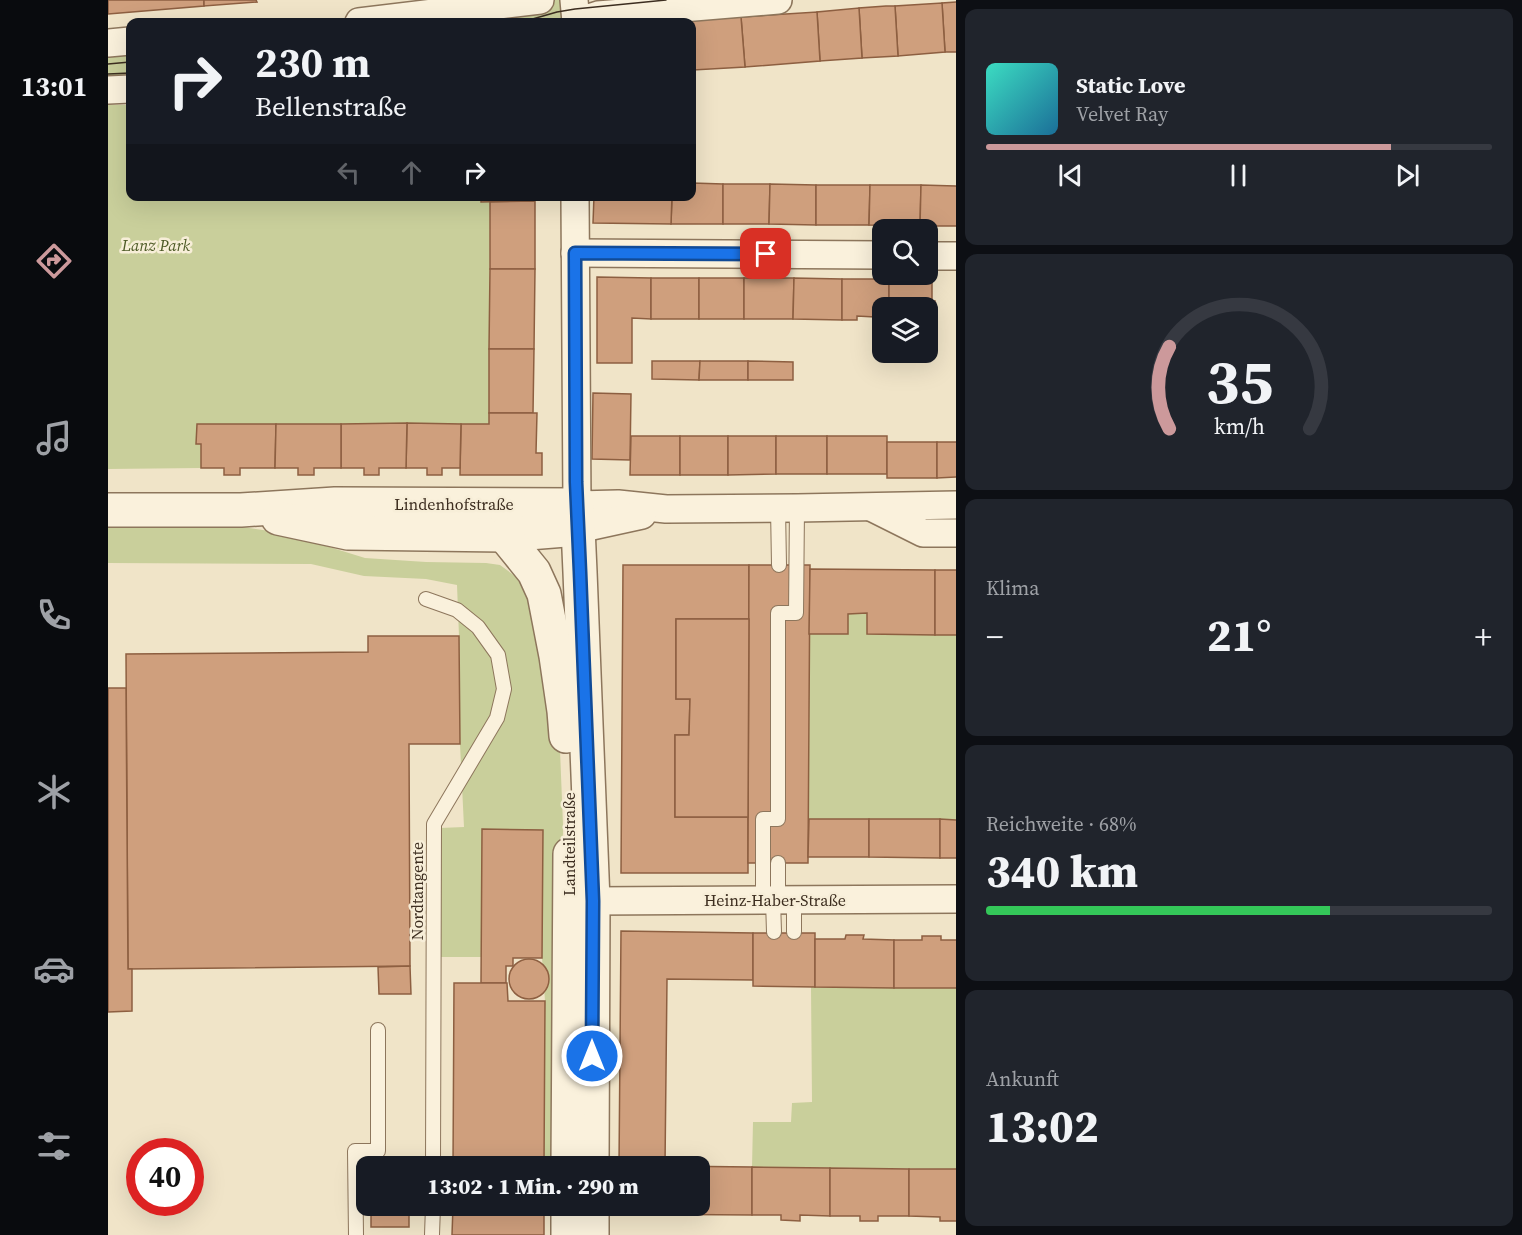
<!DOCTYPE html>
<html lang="de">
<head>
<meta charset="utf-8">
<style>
  body { margin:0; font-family:"Source Serif 4",serif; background:#20242c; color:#f1f3f6; height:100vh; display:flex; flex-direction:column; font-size:22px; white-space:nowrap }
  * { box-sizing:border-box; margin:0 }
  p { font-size:20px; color:#9ea1a6 }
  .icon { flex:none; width:33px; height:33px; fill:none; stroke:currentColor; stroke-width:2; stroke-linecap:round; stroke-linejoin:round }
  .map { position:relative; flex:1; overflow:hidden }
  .sheet { display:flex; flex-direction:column; gap:9px; padding:9px; background:#0d0f14; width:566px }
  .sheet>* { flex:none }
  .top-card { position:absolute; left:18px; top:18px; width:570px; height:183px; border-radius:12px; box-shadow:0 6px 24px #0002; background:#171b24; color:#f1f3f6; overflow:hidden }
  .controls { position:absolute; left:764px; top:219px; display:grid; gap:12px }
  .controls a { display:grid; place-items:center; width:66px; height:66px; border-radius:12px; background:#171b24; box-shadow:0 6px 24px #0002; font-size:30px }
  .speed { position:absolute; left:18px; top:1138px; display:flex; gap:12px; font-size:30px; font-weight:700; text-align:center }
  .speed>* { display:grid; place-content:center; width:78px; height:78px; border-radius:50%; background:#171b24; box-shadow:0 6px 24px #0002; line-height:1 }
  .speed .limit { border:9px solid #d22; background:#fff; color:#111 }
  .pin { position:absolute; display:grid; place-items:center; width:51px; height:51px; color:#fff; margin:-26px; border-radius:12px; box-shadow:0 3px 9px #0006 }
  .me { position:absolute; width:66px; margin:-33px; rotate:0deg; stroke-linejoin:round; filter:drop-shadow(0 0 4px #0008) }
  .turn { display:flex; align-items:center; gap:21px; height:126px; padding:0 30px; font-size:27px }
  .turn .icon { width:78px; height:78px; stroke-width:2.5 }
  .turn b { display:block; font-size:42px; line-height:51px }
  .lanes { display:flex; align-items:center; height:57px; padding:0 30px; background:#0003; justify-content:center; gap:30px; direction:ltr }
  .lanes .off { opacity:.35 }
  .big { font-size:45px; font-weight:800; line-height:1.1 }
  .sheet .widget { flex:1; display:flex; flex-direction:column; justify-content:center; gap:9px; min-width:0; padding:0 21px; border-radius:12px; background:#20242c }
  .sheet .dial { align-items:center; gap:0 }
  .dial svg { height:156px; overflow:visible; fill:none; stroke:#363941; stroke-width:7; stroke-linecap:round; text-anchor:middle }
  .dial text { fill:#f1f3f6; stroke:none }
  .song { display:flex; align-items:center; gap:18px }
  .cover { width:72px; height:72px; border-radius:9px; background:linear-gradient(135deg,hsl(170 70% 55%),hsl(200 70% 35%)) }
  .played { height:6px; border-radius:3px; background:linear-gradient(90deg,#cc999b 80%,#363941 80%) }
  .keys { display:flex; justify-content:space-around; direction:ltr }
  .heat { display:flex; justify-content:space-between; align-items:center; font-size:33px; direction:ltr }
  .charge { height:9px; border-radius:4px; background:linear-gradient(90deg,#34c759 68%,#363941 0) }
  .trip { position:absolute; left:248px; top:1156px; width:354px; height:60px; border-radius:12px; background:#171b24; box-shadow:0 6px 24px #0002; font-weight:800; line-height:60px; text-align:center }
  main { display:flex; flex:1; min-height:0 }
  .menu { display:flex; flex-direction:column; width:108px; justify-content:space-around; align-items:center; background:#090b0e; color:#9ea1a6 }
  .menu .icon { width:42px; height:42px }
  .menu .current { color:#cc999b }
  .menu b { font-size:27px; color:#f1f3f6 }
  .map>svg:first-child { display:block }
</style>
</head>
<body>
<main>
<nav class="menu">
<b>13:01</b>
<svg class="icon current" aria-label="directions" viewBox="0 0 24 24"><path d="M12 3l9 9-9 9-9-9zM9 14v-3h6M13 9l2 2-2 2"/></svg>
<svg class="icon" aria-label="music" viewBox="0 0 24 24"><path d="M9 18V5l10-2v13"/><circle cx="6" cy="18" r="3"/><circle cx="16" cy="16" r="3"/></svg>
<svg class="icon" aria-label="phone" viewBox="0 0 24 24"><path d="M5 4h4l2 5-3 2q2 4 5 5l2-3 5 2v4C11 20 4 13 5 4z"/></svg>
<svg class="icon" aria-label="climate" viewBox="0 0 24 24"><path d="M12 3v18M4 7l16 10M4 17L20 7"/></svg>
<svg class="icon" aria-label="car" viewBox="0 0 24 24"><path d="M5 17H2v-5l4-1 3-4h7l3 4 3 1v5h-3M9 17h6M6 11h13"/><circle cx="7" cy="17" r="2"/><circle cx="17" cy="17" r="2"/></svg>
<svg class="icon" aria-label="filters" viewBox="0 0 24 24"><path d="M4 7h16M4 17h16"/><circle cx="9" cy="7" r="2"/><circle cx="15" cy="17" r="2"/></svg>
</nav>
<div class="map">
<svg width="849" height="1235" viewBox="0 0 849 1235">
  <rect width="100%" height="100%" fill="#f0e4c8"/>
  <g fill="#c9cf9b">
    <polygon points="432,0 465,0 468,22 251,22"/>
    <polygon points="22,41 22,86 0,86 0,43"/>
    <polygon points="0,105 22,105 22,196 373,196 382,202 381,424 89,424 88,443 93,444 93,468 0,469"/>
    <polygon points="0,526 128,526 176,533 257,558 318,562 378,563 392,565 411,579 429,617 452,750 455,825 453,1167 436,1167 437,1001 434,958 434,830 374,830 373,957 331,957 332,828 356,827 352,744 351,636 349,585 318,579 256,576 203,564 0,563"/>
    <polygon points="759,613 760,634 848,635 848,820 701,819 701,634 740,634 740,614"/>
    <polygon points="703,987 848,988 848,1169 644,1167 645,1122 683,1122 684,1103 704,1102"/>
  </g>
  <g fill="#cf9f7d" stroke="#8d5f41" stroke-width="1.5">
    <polygon points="0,0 96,0 96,6 0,14"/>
    <polygon points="96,0 148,0 149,2 96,6"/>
    <polygon points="849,2 849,52 837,52 834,3"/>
    <polygon points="834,3 837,52 790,56 787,6"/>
    <polygon points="778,6 787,6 790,56 754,58 751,8"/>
    <polygon points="751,8 754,58 712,61 709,12"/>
    <polygon points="709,12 712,61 637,67 633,17"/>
    <polygon points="633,17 637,67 585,70 584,61 584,22 557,22"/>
    <polygon points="584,183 615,184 615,224 563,224 564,196 584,196"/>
    <polygon points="615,184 662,184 661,224 615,224"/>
    <polygon points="662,184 708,185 708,225 661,224"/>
    <polygon points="708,185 762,185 761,225 708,225"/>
    <polygon points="762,185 813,185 812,226 761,225"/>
    <polygon points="813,185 849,186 849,226 812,226"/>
    <polygon points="373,196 419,196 419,201 373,202"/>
    <polygon points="486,196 564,196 563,224 485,223"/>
    <polygon points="427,201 427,269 382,269 382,202"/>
    <polygon points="382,269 427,269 426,349 381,349"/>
    <polygon points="489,277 543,278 543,319 524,318 524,363 489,363"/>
    <rect x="543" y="278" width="48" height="41"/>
    <rect x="591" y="278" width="45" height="41"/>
    <polygon points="636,278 686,278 685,319 636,319"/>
    <polygon points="686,278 734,279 734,320 685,319"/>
    <polygon points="734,279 781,279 781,308 774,308 774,349 767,349 767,317 749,316 749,320 734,320"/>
    <polygon points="781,279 824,279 824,301 827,301 827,315 822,315 822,341 819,341 819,308 781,308"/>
    <polygon points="381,349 426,349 425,413 381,413"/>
    <polygon points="544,361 592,361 591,380 544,379"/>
    <polygon points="592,361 640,361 640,380 591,380"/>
    <polygon points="640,361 685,362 685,380 640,380"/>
    <polygon points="485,393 523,394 522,460 484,459"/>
    <polygon points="381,413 429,413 428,453 434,453 434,475 352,475 353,424 381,424"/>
    <polygon points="299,423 353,424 352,468 334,468 334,475 319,475 319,468 298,468"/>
    <polygon points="299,423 298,468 271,468 271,475 256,475 256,468 233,468 233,424"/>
    <polygon points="89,424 168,424 167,468 132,468 132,475 116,475 116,468 93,468 93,444 88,444"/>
    <polygon points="168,424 233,424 233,468 206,468 206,475 190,475 190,468 167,468"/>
    <polygon points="523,436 572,436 572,475 522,475"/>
    <rect x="572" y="436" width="48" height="39"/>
    <polygon points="620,436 668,436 668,474 620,475"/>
    <rect x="668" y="436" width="51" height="38"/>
    <rect x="719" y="436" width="60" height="38"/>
    <rect x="779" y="442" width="50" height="36"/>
    <polygon points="829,442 849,442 849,477 829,478"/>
    <polygon points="515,565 641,565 641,619 568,619 568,699 582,699 581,735 567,735 567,817 640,817 640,873 513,873"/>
    <polygon points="641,565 702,565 700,863 640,863"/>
    <polygon points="702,569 827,570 827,635 759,634 759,613 740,614 740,634 701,634"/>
    <rect x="827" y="570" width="22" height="65"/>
    <polygon points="568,619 641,619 640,817 567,817 567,735 581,735 582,699 568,699"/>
    <polygon points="260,636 351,636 352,744 301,744 302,966 20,969 18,654 260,652"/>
    <polygon points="0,688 18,688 20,969 24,969 24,1011 0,1012"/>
    <polygon points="701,819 761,819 761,857 700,857"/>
    <polygon points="761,819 832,819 832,858 761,857"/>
    <polygon points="832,819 849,820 849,858 832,858"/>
    <polygon points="374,829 435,830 434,958 405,958 405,966 398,966 398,983 373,983"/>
    <polygon points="513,931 645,933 645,980 559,979 557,1166 644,1167 644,1215 511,1214 511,1206 591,1206 591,1167 511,1167"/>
    <polygon points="645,933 707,933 707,987 645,986"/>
    <polygon points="738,935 756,935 755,939 786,940 786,988 707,987 707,939 737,939"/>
    <polygon points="814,936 833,936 833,940 849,940 849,988 786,988 786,940 814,940"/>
    <circle cx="421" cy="979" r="20"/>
    <polygon points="302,966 303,994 271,994 270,967"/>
    <polygon points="346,983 399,983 400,1001 437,1001 436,1167 345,1167"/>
    <polygon points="644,1167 722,1168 722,1216 692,1215 692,1221 673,1220 673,1215 644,1215"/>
    <polygon points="722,1168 801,1169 801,1216 770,1216 770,1221 752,1221 752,1216 722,1216"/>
    <polygon points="801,1169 849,1169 849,1221 832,1221 832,1217 801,1216"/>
    <rect x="263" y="1206" width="38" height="21"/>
    <polygon points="345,1206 436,1206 436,1235 344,1235"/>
  </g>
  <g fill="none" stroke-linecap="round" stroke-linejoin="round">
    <g stroke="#8d765c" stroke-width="16">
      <g id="service">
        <polyline points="670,508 671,565"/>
        <polyline points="318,599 349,610 370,627 390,655 396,689 389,718 326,824 325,1167"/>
        <polyline points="655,900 655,819 670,819 670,613 688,613 689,508"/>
        <polyline points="665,900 666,932"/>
        <polyline points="670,900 670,863"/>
        <polyline points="686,900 686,932"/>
        <polyline points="248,1235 247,1151 270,1151 270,1030"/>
        <polyline points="324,1235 325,1206"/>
      </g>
    </g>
    <g stroke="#8d765c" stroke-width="30">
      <g id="minor">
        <polyline points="466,0 468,22 490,15 670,0"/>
        <polyline points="251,22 432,0"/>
        <polyline points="0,43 22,41"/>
        <polyline points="0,90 22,89"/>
        <polyline points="467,196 469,505 510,504 558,509 689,508 849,505"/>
        <polyline points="467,253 774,255"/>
        <polyline points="819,256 849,256"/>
        <polyline points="765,508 815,533 849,533"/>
        <polyline points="470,529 534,515"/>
        <polyline points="485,901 849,899"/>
      </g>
    </g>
    <g stroke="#8d765c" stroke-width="36">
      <g id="tertiary">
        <polyline points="0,510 133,510 227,504 469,505 472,572 485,901 484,1167"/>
        <polyline points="170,518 240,533 396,535 470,529"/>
        <polyline points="396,535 426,572 436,594 448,656 456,711 458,736"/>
        <polyline points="460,1167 462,854"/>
        <polyline points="460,1235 460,1206"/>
        <polyline points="484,1235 484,1206"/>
      </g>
    </g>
    <use href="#service" stroke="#faf1dc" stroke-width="14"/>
    <use href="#minor" stroke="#faf1dc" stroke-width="27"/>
    <use href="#tertiary" stroke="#faf1dc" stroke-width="33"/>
    <g stroke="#3d2e20" stroke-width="1.5">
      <polyline points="414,22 449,12 467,9 558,0"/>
      <polyline points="0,64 22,62"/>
      <polyline points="0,74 22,73"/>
    </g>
  </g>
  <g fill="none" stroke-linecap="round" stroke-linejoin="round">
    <g stroke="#114b97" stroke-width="15">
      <polyline id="route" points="484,1056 485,901 472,572 468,482 467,253 658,254"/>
    </g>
    <use href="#route" stroke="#1a73e8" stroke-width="10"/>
  </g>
  <g text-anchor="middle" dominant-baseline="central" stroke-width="5" stroke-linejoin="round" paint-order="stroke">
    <g font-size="16" font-style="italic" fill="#4d5a26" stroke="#f7eed8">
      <text x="48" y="245">Lanz Park</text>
    </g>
    <g font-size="16" fill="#3d2e20" stroke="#f7eed8">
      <text x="346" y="504">Lindenhofstraße</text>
      <text transform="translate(461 844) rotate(-90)">Landteilstraße</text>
      <text transform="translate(309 891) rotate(-90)">Nordtangente</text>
      <text x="667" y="900">Heinz-Haber-Straße</text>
    </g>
  </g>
</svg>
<div class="controls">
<a><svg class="icon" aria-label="search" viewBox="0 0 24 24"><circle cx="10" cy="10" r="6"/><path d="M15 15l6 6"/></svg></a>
<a><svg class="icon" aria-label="layers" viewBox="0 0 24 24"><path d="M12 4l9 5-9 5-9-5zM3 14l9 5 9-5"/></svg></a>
</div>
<div class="speed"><div class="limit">40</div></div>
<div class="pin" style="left:658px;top:254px;background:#d93025"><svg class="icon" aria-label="arrive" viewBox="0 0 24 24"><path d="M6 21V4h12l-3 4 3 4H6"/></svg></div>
<svg class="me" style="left:484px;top:1056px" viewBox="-20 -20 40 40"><circle r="17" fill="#1a73e8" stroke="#fff" stroke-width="3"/><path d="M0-11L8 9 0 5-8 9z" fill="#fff"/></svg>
<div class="trip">13:02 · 1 Min. · 290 m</div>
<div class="top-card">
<div class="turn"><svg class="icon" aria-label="right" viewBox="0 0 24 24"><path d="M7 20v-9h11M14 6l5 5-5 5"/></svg><div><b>230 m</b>Bellenstraße</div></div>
<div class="lanes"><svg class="icon off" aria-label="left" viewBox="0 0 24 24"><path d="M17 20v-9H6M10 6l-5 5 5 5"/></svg><svg class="icon off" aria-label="ahead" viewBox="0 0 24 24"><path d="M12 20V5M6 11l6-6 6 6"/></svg><svg class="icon" aria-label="right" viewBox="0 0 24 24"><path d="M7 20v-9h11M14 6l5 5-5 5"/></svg></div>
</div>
</div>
<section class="sheet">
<div class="widget">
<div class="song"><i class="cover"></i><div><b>Static Love</b><p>Velvet Ray</p></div></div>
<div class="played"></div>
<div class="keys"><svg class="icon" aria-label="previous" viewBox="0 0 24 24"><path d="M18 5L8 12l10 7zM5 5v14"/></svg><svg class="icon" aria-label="pause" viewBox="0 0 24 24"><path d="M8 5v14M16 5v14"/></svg><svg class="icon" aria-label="next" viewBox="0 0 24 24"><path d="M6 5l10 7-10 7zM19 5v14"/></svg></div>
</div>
<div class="widget dial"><svg viewBox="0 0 100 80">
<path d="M14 69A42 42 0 1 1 86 69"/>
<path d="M14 69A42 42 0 0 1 14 27" stroke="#cc999b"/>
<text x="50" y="56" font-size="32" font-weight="700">35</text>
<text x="50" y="72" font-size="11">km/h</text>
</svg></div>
<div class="widget"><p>Klima</p>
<div class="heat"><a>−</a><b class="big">21°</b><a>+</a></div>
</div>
<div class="widget"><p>Reichweite · 68%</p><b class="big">340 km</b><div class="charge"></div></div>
<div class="widget"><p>Ankunft</p><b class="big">13:02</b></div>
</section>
</main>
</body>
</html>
